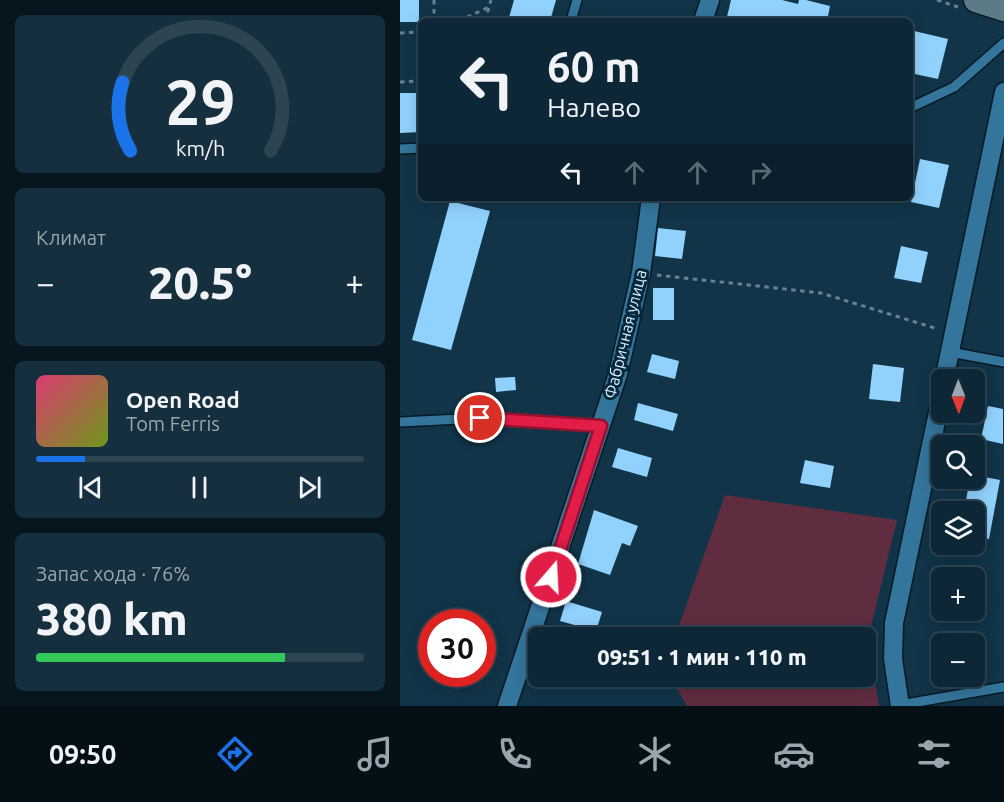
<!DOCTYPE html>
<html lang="ru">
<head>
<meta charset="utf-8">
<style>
  body { margin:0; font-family:Ubuntu,sans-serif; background:#162f3e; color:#f1f3f6; height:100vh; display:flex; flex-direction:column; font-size:22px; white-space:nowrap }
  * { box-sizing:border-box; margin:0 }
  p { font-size:20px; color:#9aa5ad }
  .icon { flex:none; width:33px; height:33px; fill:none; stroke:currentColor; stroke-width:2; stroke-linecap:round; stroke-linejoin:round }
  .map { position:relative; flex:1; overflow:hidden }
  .details { display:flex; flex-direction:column; gap:15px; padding:15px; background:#07151e; width:400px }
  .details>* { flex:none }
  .top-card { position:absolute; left:18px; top:18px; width:495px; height:183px; border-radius:9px; box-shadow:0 3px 15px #0003,0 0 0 2px #2d4451; background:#0d2736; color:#f1f3f6; overflow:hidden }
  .needle { width:39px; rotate:179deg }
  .tools { position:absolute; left:531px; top:369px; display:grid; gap:12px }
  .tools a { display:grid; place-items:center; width:54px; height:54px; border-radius:9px; background:#0d2736; box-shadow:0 3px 15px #0003,0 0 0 2px #2d4451; font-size:30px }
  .speed { position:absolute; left:18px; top:609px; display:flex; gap:12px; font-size:30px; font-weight:700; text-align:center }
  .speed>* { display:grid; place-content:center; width:78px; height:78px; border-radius:50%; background:#0d2736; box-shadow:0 3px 15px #0003,0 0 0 2px #2d4451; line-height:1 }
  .speed .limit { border:9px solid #d22; background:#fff; color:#111 }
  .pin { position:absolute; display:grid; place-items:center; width:51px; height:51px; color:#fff; margin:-26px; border:3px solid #fff; border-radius:50%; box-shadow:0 2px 6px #0007 }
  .me { position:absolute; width:66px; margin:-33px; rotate:19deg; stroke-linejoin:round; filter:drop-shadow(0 0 4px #0008) }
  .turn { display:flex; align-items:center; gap:21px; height:126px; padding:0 30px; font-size:27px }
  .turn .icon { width:78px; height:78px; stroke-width:2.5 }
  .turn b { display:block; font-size:42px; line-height:51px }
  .lanes { display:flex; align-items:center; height:57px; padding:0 30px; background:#0003; justify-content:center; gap:30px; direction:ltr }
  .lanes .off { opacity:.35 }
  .big { font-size:45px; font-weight:800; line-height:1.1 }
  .details .tile { flex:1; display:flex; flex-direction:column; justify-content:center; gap:9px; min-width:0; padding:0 21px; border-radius:9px; background:#162f3e }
  .details .dial { align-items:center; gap:0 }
  .dial svg { height:156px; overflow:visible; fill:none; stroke:#2d4451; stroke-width:7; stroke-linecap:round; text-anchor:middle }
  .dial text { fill:#f1f3f6; stroke:none }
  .song { display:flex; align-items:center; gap:18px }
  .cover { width:72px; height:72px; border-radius:9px; background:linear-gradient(135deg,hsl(340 70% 55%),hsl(80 70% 35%)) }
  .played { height:6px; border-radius:3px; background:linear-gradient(90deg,#1a73e8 15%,#2d4451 15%) }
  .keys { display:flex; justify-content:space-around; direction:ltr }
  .heat { display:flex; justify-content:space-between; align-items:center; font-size:33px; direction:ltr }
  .charge { height:9px; border-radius:4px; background:linear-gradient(90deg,#34c759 76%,#2d4451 0) }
  .trip { position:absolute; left:128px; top:627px; width:348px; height:60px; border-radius:9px; background:#0d2736; box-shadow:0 3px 15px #0003,0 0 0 2px #2d4451; font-weight:800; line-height:60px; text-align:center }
  .dock { display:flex; height:96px; justify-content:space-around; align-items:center; background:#051016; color:#9aa5ad }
  .dock .icon { width:42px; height:42px }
  .dock .active { color:#1a73e8 }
  .dock b { font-size:27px; color:#f1f3f6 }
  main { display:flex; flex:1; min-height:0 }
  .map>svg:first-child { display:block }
</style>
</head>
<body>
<main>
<section class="details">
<div class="tile dial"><svg viewBox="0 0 100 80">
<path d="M14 69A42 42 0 1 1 86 69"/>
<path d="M14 69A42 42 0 0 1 10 34" stroke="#1a73e8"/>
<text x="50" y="56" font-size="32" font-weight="700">29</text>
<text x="50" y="72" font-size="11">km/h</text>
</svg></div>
<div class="tile"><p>Климат</p>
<div class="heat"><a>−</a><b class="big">20.5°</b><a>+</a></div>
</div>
<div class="tile">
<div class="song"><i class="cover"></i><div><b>Open Road</b><p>Tom Ferris</p></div></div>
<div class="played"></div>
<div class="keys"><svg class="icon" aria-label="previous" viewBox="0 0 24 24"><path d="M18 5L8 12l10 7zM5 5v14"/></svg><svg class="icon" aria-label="pause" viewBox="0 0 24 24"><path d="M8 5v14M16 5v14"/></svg><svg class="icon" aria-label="next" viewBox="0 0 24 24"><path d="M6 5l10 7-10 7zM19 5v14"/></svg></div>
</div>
<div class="tile"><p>Запас хода · 76%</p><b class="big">380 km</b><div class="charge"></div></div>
</section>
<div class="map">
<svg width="604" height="706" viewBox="0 0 604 706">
  <rect width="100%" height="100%" fill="#113448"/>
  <polygon fill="#602c3f" points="325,495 497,520 468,639 479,706 287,706 270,677 465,676 465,638 275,637"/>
  <g fill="#91d2fd">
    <rect x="0" y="0" width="19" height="22"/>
    <polygon points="114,0 156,0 150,21 108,21"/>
    <polygon points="331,0 382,0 398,4 399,0 406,0 430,6 427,21 326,21"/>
    <polygon points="510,30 548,39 538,79 510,73"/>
    <polygon points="0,93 20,93 21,132 0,133"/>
    <polygon points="520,159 549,165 539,208 511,202"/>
    <polygon points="50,201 90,211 51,350 12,340"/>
    <polygon points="258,228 286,231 282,259 255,256"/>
    <polygon points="501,246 528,252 521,283 494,278"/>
    <rect x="253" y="288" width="21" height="32"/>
    <polygon points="252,354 279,361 275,379 247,372"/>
    <polygon points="473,364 504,368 500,402 469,399"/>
    <polygon points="115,377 116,390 96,392 95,378"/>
    <polygon points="238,403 278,414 273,431 234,420"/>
    <polygon points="588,406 603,409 603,444 581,439"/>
    <polygon points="218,448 252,458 247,477 212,467"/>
    <polygon points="405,460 434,466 430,488 400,483"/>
    <polygon points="574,475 600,480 589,539 574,536 574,512 564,512 570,478 574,478"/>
    <polygon points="194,510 238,526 230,546 222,543 210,575 178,564"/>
    <polygon points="166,601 202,612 196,631 160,621"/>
  </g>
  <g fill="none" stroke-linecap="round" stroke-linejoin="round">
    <g stroke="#061a26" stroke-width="12">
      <g id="lane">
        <polyline points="171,21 177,0"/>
        <polyline points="510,105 514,106 554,87 604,43"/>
        <polyline points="0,149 21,148"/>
        <polyline points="550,352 604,362"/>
        <polyline points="0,422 80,418 201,426"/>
        <polyline points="500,705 604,687"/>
      </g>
    </g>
    <g stroke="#061a26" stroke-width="21">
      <g id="street">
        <polyline points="303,21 310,0"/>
        <polyline points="544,380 604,92"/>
        <polyline points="107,706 218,374 241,273 251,198"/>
        <polyline points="500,706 493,659 494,623 542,393"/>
      </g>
    </g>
    <g stroke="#061a26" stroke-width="27">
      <polyline id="secondary" points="576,0 604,9"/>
    </g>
    <g stroke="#658293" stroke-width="3" stroke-dasharray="4.5 4.5" stroke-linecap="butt">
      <polyline points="34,0 34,21"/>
      <polyline points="537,0 558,7"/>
      <polyline points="59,21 89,7"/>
      <polyline points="85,21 91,0"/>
      <polyline points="0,33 21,32"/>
      <polyline points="0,82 21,81"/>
      <polyline points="257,275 421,293 538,329"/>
    </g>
    <use href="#lane" stroke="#34759b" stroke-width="9"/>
    <use href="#street" stroke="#34759b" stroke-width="18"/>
    <use href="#secondary" stroke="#5d7a87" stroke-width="24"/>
  </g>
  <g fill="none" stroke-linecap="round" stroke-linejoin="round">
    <g stroke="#92132f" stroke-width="15">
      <polyline id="route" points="80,418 201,426 151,577"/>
    </g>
    <use href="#route" stroke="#e11d48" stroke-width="10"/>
  </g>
  <g text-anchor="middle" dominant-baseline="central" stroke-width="6" stroke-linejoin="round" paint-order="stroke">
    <g font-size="16" fill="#def1ff" stroke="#06293d">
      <text transform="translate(225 334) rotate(-76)">Фабричная улица</text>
    </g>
  </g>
</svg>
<div class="tools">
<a><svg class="needle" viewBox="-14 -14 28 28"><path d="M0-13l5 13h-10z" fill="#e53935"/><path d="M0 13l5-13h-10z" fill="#9aa5ad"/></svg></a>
<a><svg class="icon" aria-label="search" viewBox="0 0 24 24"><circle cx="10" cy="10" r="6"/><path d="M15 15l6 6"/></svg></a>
<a><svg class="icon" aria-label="layers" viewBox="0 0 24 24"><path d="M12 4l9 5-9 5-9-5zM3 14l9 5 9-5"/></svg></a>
<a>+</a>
<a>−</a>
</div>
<div class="speed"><div class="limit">30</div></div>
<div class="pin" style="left:80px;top:418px;background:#d93025"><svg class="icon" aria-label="arrive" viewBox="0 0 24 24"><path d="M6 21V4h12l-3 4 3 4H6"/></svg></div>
<svg class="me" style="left:151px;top:577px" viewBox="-20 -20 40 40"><circle r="17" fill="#e11d48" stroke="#fff" stroke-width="3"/><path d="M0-11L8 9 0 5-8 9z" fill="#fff"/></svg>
<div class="trip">09:51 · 1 мин · 110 m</div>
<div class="top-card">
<div class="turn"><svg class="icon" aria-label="left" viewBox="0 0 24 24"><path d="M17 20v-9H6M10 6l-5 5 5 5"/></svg><div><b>60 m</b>Налево</div></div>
<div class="lanes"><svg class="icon" aria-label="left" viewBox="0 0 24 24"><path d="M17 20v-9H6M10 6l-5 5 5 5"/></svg><svg class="icon off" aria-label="ahead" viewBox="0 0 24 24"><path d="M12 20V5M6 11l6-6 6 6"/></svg><svg class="icon off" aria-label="ahead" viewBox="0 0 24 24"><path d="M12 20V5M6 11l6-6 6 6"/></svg><svg class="icon off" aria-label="right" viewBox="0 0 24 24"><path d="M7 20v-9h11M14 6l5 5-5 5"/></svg></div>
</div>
</div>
</main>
<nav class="dock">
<b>09:50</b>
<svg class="icon active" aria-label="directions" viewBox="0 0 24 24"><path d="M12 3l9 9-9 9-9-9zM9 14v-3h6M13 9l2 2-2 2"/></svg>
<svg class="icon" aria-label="music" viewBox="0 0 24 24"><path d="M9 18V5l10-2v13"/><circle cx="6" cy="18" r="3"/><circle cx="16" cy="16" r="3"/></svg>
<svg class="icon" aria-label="phone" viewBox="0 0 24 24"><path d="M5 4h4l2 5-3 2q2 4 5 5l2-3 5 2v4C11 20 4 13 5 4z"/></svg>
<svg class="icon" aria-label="climate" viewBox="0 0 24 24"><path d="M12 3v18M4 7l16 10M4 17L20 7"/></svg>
<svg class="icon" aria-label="car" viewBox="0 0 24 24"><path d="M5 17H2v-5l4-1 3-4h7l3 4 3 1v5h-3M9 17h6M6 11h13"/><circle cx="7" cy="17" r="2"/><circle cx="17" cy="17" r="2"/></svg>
<svg class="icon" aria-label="filters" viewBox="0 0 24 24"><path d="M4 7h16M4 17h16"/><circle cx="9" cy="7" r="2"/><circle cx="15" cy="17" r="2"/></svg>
</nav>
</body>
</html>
